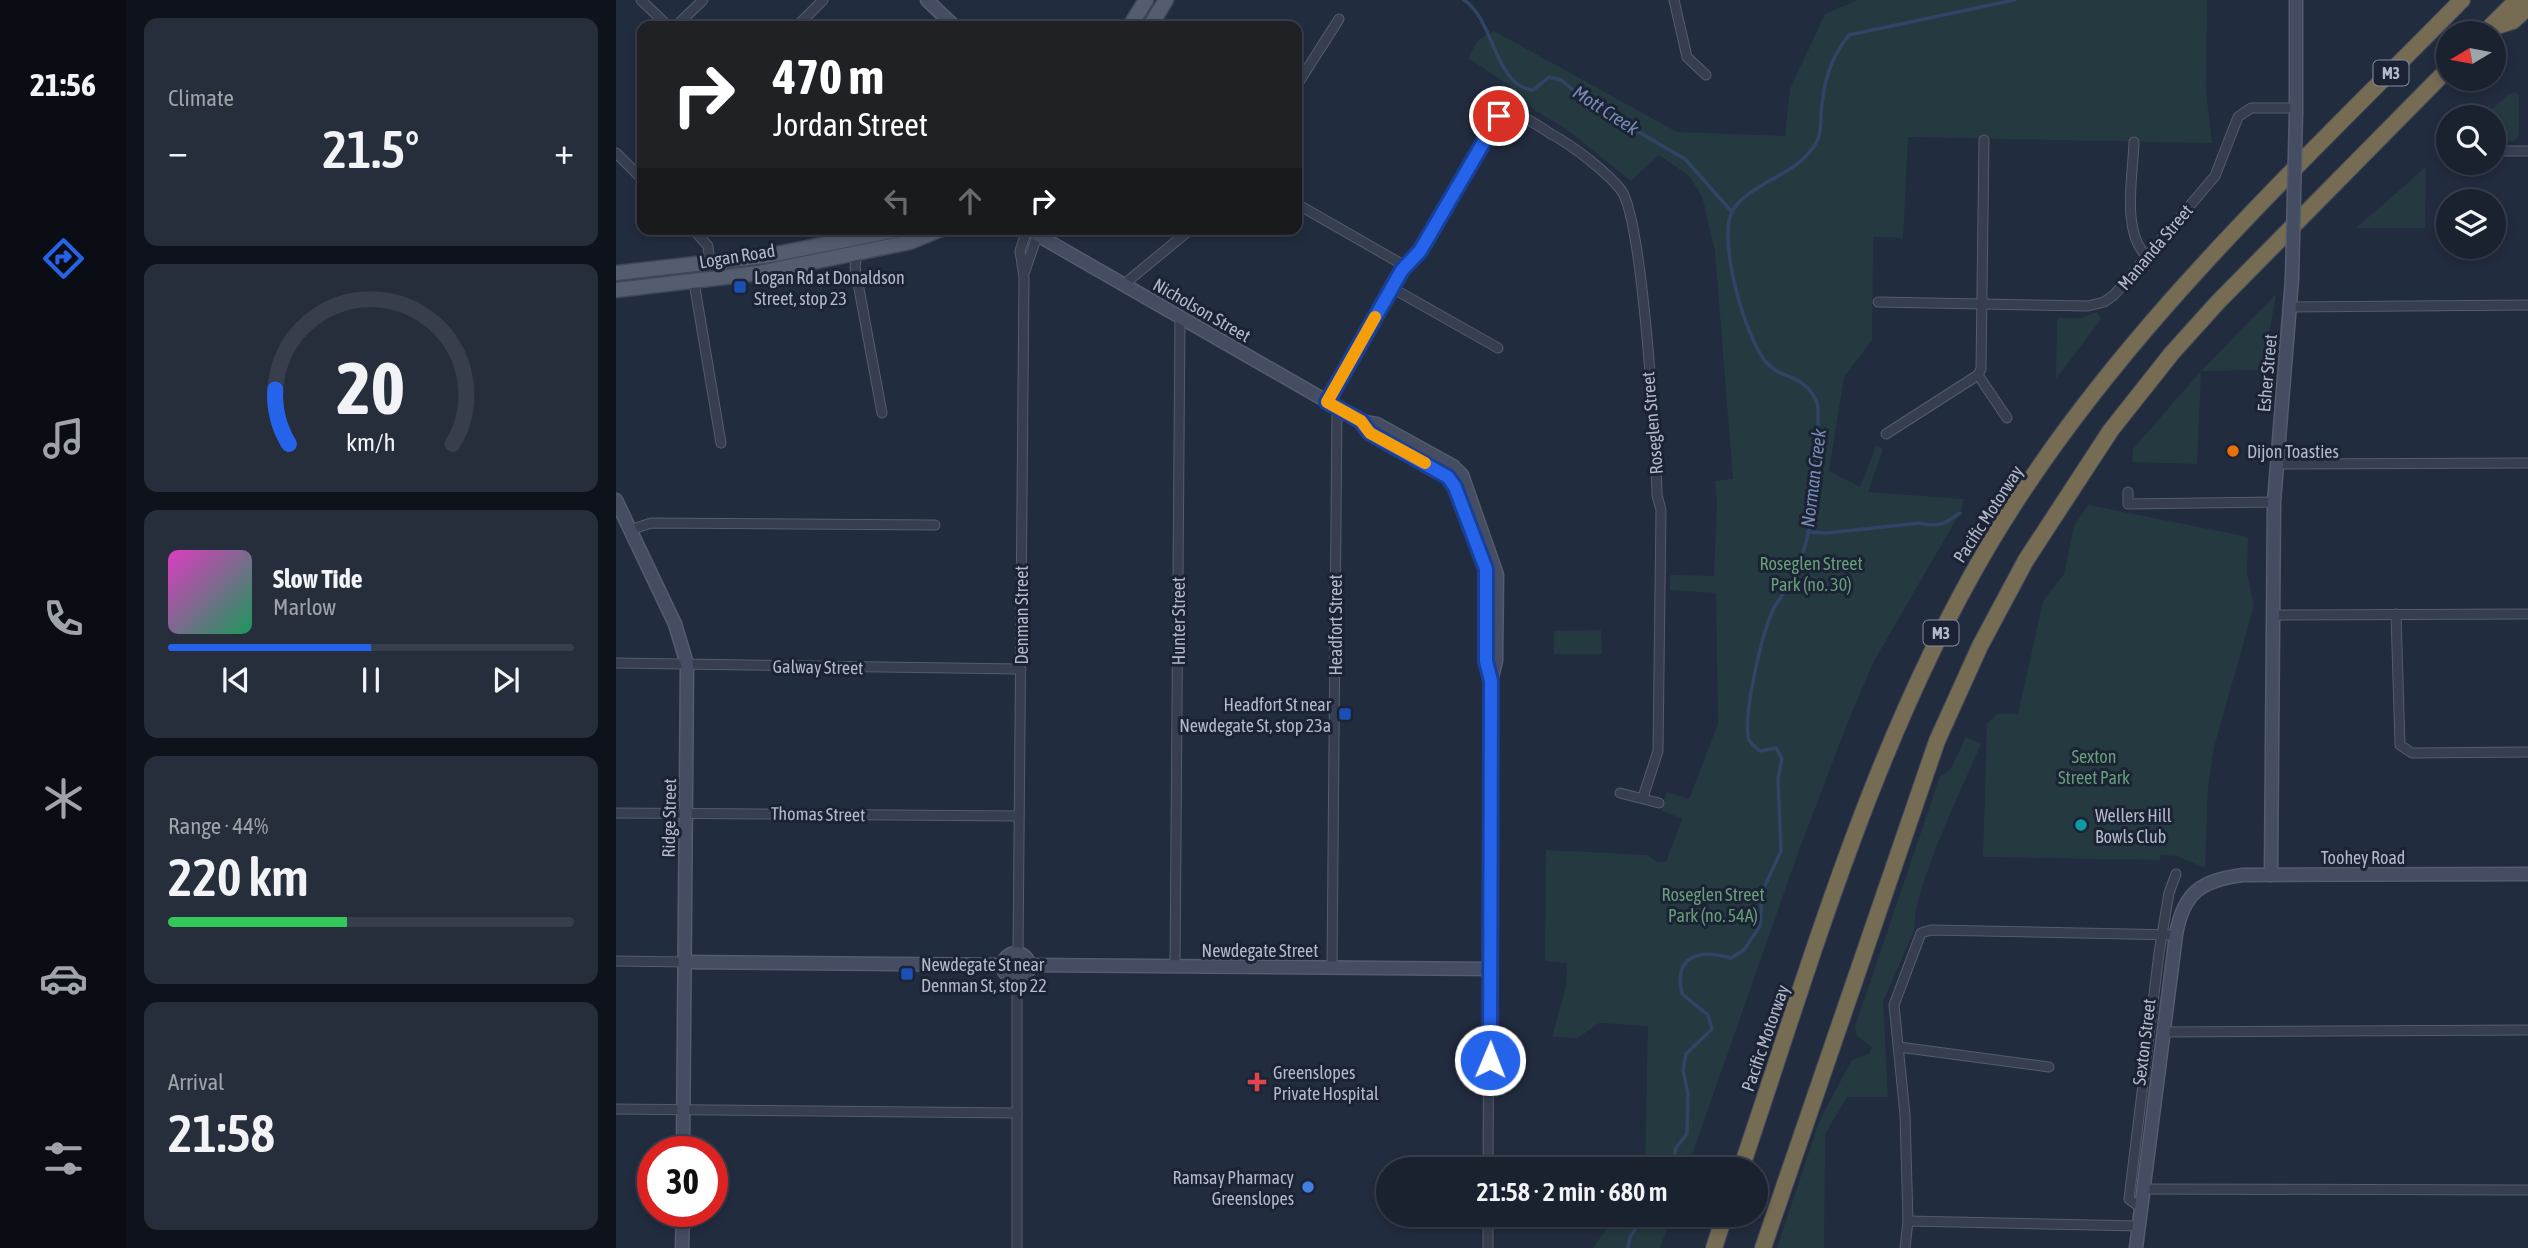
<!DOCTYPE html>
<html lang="en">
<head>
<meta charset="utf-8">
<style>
  body { margin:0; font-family:"Asap Condensed",sans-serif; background:#272e3b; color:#f1f3f6; height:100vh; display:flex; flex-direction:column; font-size:26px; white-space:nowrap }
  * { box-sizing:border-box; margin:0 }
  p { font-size:23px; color:#9fa3aa }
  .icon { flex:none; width:38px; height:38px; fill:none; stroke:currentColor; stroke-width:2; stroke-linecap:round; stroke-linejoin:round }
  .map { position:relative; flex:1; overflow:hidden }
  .panel { display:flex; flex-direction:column; gap:18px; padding:18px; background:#0e121a; width:490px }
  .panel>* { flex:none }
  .hud { position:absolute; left:21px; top:21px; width:665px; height:214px; border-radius:14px; box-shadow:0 4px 10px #0003,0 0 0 2px #383e4b; background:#202124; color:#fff; overflow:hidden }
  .needle { width:46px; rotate:260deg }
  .controls { position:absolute; left:1820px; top:21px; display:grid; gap:14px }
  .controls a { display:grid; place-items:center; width:70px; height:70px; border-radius:50%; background:#1a212f; box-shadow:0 4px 10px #0003,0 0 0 2px #383e4b; font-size:35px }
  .speed { position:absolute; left:21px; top:1136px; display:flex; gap:14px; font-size:35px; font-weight:700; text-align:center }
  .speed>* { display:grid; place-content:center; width:91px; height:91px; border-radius:50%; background:#1a212f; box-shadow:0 4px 10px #0003,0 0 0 2px #383e4b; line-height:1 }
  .speed .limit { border:10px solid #d22; background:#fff; color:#111 }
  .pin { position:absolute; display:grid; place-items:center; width:60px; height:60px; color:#fff; margin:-30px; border:4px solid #fff; border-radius:50%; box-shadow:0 2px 7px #0007 }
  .me { position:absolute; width:77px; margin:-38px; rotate:1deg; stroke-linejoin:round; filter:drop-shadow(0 0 5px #0008) }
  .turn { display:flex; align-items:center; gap:24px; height:147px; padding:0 21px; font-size:32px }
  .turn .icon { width:91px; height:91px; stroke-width:2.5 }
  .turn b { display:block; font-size:49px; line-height:60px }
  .lanes { display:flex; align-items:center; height:66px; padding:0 21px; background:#0003; justify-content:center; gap:35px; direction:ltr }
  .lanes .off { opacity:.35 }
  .big { font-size:52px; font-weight:600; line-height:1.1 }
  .panel .card { flex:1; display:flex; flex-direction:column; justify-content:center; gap:10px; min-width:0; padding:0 24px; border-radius:14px; background:#272e3b }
  .panel .dial { align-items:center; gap:0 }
  .dial svg { height:182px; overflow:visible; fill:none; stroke:#383e4b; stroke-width:7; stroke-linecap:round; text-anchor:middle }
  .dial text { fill:#f1f3f6; stroke:none }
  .song { display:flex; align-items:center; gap:21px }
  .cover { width:84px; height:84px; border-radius:10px; background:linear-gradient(135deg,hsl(310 70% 55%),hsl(150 70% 35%)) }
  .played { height:7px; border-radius:4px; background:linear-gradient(90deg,#2563eb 50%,#383e4b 50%) }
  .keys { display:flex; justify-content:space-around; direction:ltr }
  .heat { display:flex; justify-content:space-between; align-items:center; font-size:38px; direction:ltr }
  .charge { height:10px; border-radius:5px; background:linear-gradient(90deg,#34c759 44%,#383e4b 0) }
  .trip { position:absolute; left:760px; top:1157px; width:392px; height:70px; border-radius:35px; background:#1a212f; box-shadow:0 4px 10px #0003,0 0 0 2px #383e4b; font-weight:600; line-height:70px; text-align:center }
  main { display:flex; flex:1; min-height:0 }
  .dock { display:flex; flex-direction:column; width:126px; justify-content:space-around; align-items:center; background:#0a0d13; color:#9fa3aa }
  .dock .icon { width:49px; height:49px }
  .dock .active { color:#2563eb }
  .dock b { font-size:32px; color:#f1f3f6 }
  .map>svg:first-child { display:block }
</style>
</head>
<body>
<main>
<nav class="dock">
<b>21:56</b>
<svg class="icon active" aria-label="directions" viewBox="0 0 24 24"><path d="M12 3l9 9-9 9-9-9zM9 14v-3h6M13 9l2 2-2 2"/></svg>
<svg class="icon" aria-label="music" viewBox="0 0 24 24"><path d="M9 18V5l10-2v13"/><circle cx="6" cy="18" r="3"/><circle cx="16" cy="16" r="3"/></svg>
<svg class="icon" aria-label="phone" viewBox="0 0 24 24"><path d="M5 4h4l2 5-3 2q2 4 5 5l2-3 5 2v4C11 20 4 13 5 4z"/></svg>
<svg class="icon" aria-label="climate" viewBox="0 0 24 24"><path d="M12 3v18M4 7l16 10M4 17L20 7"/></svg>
<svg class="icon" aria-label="car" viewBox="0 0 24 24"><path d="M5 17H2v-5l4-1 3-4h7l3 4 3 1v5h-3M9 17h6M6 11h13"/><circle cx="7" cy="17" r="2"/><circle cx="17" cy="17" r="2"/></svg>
<svg class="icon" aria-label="filters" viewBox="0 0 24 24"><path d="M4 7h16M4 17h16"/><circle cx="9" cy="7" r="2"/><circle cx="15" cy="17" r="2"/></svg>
</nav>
<section class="panel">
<div class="card"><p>Climate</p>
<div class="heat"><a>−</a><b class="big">21.5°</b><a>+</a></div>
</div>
<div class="card dial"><svg viewBox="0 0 100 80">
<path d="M14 69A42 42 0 1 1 86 69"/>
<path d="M14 69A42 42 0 0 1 8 45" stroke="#2563eb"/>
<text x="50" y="56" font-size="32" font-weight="700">20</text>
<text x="50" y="72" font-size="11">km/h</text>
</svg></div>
<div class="card">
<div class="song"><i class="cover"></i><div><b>Slow Tide</b><p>Marlow</p></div></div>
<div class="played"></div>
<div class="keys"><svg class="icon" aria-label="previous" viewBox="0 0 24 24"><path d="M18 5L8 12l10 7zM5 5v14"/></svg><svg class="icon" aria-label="pause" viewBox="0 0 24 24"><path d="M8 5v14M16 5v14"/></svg><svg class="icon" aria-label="next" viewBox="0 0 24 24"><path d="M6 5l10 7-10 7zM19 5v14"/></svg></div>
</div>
<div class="card"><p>Range · 44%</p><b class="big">220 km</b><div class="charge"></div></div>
<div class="card"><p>Arrival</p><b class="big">21:58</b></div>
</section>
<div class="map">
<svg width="1912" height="1248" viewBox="0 0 1912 1248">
  <rect width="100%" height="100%" fill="#222c3f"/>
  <g fill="#243a40">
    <polygon points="1242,0 1591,0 1590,92 1596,143 1292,137 1287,238 1257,237 1256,340 1228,377 1213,471 1244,487 1260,446 1267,449 1252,492 1348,499 1344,513 1258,661 1233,719 1182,853 1071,1169 1029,1169 1032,1026 983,1023 962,1038 936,1037 950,986 951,963 929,961 930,850 1031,855 1042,862 1050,862 1066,819 1045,810 1051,792 1073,799 1102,724 1100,593 1054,590 1054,575 1098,576 1101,504 1099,481 1117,479 1099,251 1086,196 1073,176 1043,155 1015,181 953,131 917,109 891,84 852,58 862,40 878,31 1061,132 1169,136 1174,89 1209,14"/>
    <polygon points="1899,92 1903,95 1903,135 1898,141 1878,140 1878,117 1867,117 1892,95"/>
    <polygon points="1810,167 1809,228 1740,228"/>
    <polygon points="1660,294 1647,370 1585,371 1581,464 1516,462 1517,449 1585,371"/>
    <polygon points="1481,312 1485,319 1440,379 1441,318 1465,318"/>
    <polygon points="1472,505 1632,537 1631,573 1638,606 1598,747 1592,787 1589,868 1561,856 1545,855 1543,860 1367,857 1371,724 1381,714 1402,714 1427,601 1448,574 1458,526"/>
    <polygon points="985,630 986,654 938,654 938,631"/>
    <path d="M 1350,737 L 1365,744 C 1349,782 1295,893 1299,928 L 1267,1002 L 1272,1097 L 1231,1097 L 1209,1134 L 1208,1248 L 1161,1248 L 1204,1119 L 1236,1060 L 1253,1054 L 1256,1047 L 1241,1036 L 1239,1027 L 1324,776 L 1334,770 Z"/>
    <polygon points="1000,1215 1000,1214 1056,1215 1044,1248 977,1248"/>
  </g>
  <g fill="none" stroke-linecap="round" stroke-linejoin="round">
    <g stroke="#324366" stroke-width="3.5">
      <path d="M 848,0 C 878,19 879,87 917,90 L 933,77 L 945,80 L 973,103 L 1069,159 L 1116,212"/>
      <path d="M 1192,532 L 1211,533 L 1304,523 C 1322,528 1330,523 1344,513"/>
      <path d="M 1055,1169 L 1060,1148 L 1071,1134 L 1072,1094 L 1067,1070 L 1070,1054 L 1096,1029 L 1092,1015 L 1066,994 C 1057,955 1084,949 1115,958 L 1128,950 L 1144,926 L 1146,892 L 1165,851 L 1162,778 L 1166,759 L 1160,748 L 1144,751 C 1140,748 1135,744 1133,740 C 1126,718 1147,626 1159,606 C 1168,592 1177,580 1183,564 C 1191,543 1197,515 1198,492 C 1198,473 1205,414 1201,403 C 1189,373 1166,381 1149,361 C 1129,335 1103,246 1115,214 C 1128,183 1186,176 1202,139 C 1205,132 1205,121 1205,113 C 1208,82 1213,60 1233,35 L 1398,0"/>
      <polyline points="1012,1248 1014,1237 1029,1214"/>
    </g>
    <g stroke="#545c6d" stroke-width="11">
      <g id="street">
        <polyline points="25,0 52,26"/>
        <polyline points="1058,0 1071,57 1090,75"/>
        <polyline points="60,26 87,0"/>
        <polyline points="181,26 207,0"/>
        <polyline points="681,85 723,19"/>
        <polyline points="1368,140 1365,369 1362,375 1391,418"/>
        <path d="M 1518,142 C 1517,176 1505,231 1531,257"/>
        <polyline points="1878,151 1912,151"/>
        <polyline points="0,153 26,179"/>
        <polyline points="681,204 789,266"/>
        <polyline points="77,229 92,246 96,280"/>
        <polyline points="241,253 239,267 266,413"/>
        <polyline points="409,271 421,236"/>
        <polyline points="78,282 105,443"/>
        <polyline points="507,285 575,229"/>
        <polyline points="776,288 882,348"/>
        <polyline points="1262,302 1472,306 1488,302 1498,295 1599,176 1622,117 1635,108 1680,108"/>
        <polyline points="1674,307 1912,305"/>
        <path d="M 711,402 L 786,270 L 804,251 L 883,116 C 902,109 919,124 935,134 C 956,145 991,172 1005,190 C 1027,219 1040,449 1041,495 L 1045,510 L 1042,751 L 1027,797"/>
        <polyline points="1270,434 1362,375"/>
        <polyline points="1660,464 1912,463"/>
        <polyline points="1512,492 1512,504 1658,502"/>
        <polyline points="14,530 35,523 319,525"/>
        <polyline points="1780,614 1784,745 1796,753 1912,752"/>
        <polyline points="1657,615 1912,614"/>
        <polyline points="0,663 405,669"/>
        <polyline points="1004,793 1043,803"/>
        <polyline points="0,813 403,816"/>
        <polyline points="402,953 408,277 404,251 411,230"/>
        <polyline points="0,961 69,962"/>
        <polyline points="559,966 564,318"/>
        <polyline points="716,968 721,408"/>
        <polyline points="1547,1032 1912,1030"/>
        <polyline points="1283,1047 1433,1067"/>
        <polyline points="0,1109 401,1113"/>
        <polyline points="872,1169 873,969"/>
        <polyline points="1528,1189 1912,1190"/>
        <polyline points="1525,1208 1513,1199 1543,953 1553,893 1560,874"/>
        <polyline points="1292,1221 1523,1226"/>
        <polyline points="401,1248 401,979"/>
        <polyline points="872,1248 872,1214"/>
        <polyline points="1289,1248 1292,1221 1289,1115 1278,1005 1305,933 1315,930 1560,935"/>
      </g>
    </g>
    <g stroke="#545c6d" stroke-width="15">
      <g id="secondary">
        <polyline points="311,0 338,26"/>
        <polyline points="1680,113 1680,0"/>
        <polyline points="411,229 745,421 761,424 837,466 846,475 881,575 880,661 875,681 873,969 414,965"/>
        <polyline points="745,421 754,433 826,472 839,487 870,569 870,661 875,678"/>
        <polyline points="0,500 59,624 71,664 67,1152"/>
        <polyline points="1655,875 1658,502 1676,279"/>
        <circle cx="400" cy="966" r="13"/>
        <polyline points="69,962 387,965"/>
        <polyline points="66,1248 67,1211"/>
        <path d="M 1520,1248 L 1560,935 C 1567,893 1585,880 1627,875 L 1912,874"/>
      </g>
    </g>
    <g stroke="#3f4758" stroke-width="17">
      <g id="primary">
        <polyline points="514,26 530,0"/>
        <polyline points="534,26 550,0"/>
        <polyline points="0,273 150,256 285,229"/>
        <polyline points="0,290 143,273 294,242 326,229"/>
      </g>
    </g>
    <g stroke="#41495a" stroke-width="18">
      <g id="highway">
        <polyline points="1875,26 1901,0"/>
        <polyline points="1872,29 1897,21 1912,7"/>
        <path d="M 1125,1169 C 1196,959 1257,743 1370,550 C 1493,340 1677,172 1846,0"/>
        <polyline points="1098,1248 1109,1214"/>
        <polyline points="1147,1248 1321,741 1364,646 1410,560 1495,430 1556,353 1602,302 1832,69"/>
      </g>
    </g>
    <use href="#street" stroke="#363e4f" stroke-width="9"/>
    <use href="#secondary" stroke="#444d62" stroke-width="12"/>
    <use href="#primary" stroke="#545d6f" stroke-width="14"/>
    <use href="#highway" stroke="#766b53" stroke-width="16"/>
    <g stroke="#545c6d" stroke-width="15" stroke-linecap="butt">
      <polyline id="secondary-bridge" points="1676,279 1680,113"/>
    </g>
    <use href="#secondary-bridge" stroke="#444d62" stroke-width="12"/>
  </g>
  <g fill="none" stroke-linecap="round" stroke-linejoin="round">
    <g stroke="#184099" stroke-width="18">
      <polyline id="route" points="874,1060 875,681 870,661 870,569 839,487 832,477 754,433 745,421 711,402 786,270 804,251 883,116"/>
    </g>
    <use href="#route" stroke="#2563eb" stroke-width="12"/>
    <polyline stroke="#f59e0b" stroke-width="12" points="759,317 711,402 745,421 754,433 809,463"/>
  </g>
  <g fill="#1a4fb4" stroke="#1b2334" stroke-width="2.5">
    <rect x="117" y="280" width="14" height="14" rx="3.5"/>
    <rect x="722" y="707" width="14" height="14" rx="3.5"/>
    <rect x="284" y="967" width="14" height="14" rx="3.5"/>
  </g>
  <circle fill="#e8710a" stroke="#1b2334" stroke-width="2.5" cx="1617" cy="451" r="7"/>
  <circle fill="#0f9aa8" stroke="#1b2334" stroke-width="2.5" cx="1465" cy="825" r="7"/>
  <path fill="#e0444e" stroke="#1b2334" stroke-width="2.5" d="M637.5 1071.5h7v7h7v7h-7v7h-7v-7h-7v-7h7z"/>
  <circle fill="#3f7fe0" stroke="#1b2334" stroke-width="2.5" cx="692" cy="1187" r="7"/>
  <g text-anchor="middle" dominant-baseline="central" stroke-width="6" stroke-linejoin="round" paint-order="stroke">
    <g fill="#1b2334" stroke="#858c9d" stroke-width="2">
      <rect x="1757.5" y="60.5" width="35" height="25" rx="5"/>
      <rect x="1307.5" y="620.5" width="35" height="25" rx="5"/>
    </g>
    <g font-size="16" font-weight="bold" fill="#b2b9ca">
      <text x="1775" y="73">M3</text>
      <text x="1325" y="633">M3</text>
    </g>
    <g font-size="18" fill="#b2b9ca" stroke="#1b2334">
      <text transform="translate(1539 247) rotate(-50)">Mananda Street</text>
      <text transform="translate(121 256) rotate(-9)">Logan Road</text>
      <text transform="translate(586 310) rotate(30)">Nicholson Street</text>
      <text transform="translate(1651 373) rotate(-85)">Esher Street</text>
      <text transform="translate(1036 423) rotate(-95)">Roseglen Street</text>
      <text transform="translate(1372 514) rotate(-57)">Pacific Motorway</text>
      <text transform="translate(405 615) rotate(-90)">Denman Street</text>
      <text transform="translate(562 621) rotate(-90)">Hunter Street</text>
      <text transform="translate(719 625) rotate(-90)">Headfort Street</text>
      <text transform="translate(202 667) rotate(1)">Galway Street</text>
      <text transform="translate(202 814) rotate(1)">Thomas Street</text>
      <text transform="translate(53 818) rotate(-89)">Ridge Street</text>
      <text x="1747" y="857">Toohey Road</text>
      <text x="644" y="950">Newdegate Street</text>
      <text transform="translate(1149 1038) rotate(-71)">Pacific Motorway</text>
      <text transform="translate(1528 1042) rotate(-83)">Sexton Street</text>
    </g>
    <g font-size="18" fill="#b2b9ca" stroke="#1b2334" text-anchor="start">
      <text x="138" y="277">Logan Rd at Donaldson<tspan x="138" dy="21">Street, stop 23</tspan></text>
      <text x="1631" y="451">Dijon Toasties</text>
      <text x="715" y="704" text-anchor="end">Headfort St near<tspan x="715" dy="21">Newdegate St, stop 23a</tspan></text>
      <text x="1479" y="815">Wellers Hill<tspan x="1479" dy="21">Bowls Club</tspan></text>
      <text x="305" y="964">Newdegate St near<tspan x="305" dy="21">Denman St, stop 22</tspan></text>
      <text x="657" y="1072">Greenslopes<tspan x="657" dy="21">Private Hospital</tspan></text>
      <text x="678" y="1177" text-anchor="end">Ramsay Pharmacy<tspan x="678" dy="21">Greenslopes</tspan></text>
    </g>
    <g font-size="18" fill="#679d79" stroke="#1b2334">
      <text x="1195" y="563">Roseglen Street<tspan x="1195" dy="21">Park (no. 30)</tspan></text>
      <text x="1478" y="756">Sexton<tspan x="1478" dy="21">Street Park</tspan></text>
      <text x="1097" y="894">Roseglen Street<tspan x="1097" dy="21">Park (no. 54A)</tspan></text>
    </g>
    <g font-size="19" font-style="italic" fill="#778cb4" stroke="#1b2334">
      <text transform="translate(990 110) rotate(33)">Mott Creek</text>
      <text transform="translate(1197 478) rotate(-83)">Norman Creek</text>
    </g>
  </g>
</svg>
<div class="controls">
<a><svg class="needle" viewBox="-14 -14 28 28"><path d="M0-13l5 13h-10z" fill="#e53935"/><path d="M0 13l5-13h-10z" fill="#9fa3aa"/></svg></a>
<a><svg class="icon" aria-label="search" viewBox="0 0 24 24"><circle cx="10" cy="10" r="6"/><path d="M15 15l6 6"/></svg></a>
<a><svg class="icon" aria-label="layers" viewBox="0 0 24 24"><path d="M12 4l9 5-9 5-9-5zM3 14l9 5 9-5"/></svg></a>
</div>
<div class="speed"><div class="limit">30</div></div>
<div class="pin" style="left:883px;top:116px;background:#d93025"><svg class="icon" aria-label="arrive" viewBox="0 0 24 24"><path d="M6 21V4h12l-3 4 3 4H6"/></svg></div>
<svg class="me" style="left:874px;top:1060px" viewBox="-20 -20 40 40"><circle r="17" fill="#2563eb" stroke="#fff" stroke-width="3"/><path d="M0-11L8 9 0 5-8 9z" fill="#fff"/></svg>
<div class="trip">21:58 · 2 min · 680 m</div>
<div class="hud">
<div class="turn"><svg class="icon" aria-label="right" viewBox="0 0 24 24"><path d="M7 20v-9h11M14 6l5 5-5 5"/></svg><div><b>470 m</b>Jordan Street</div></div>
<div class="lanes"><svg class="icon off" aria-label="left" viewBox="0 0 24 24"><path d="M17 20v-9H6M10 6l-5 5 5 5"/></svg><svg class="icon off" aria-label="ahead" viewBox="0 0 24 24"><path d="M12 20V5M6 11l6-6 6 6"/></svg><svg class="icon" aria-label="right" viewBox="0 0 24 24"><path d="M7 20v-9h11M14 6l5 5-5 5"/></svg></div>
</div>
</div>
</main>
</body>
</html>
